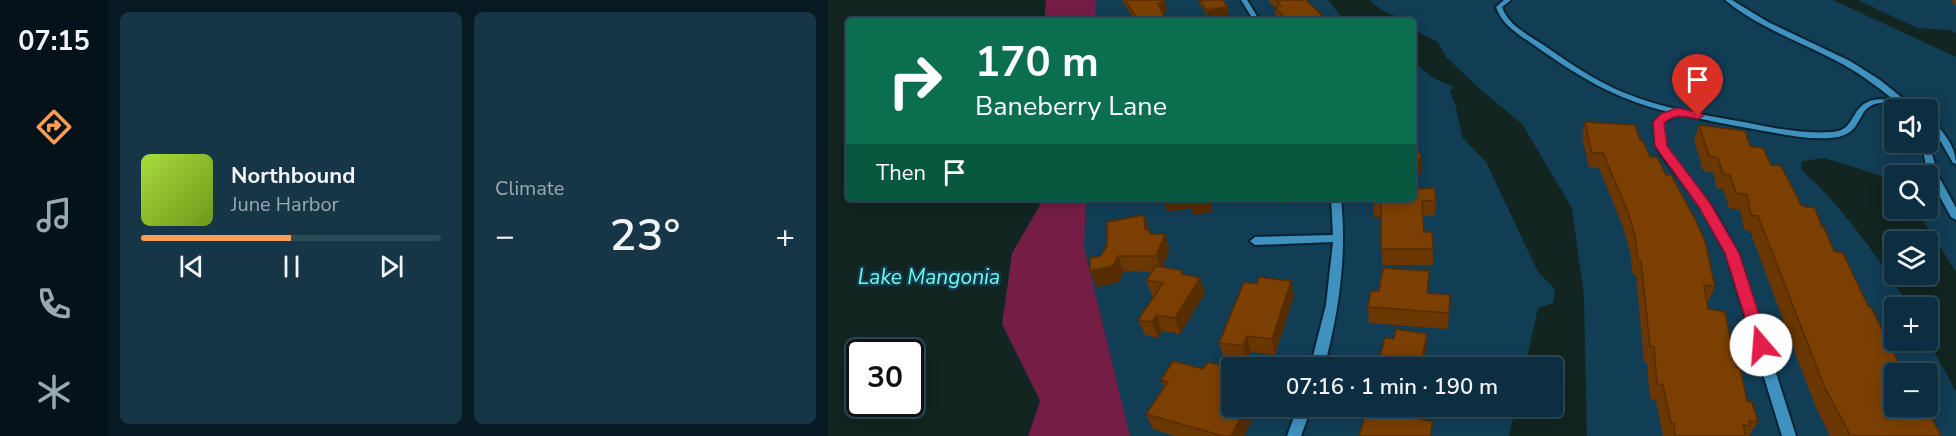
<!DOCTYPE html>
<html lang="en">
<head>
<meta charset="utf-8">
<style>
  body { margin:0; font-family:"Nunito Sans",sans-serif; background:#163647; color:#f1f3f6; height:100vh; display:flex; flex-direction:column; font-size:22px; white-space:nowrap }
  * { box-sizing:border-box; margin:0 }
  p { font-size:20px; color:#9aa8b1 }
  .icon { flex:none; width:33px; height:33px; fill:none; stroke:currentColor; stroke-width:2; stroke-linecap:round; stroke-linejoin:round }
  .map { position:relative; flex:1; overflow:hidden }
  .drawer { display:flex; flex-direction:column; gap:12px; padding:12px; background:#071923; width:720px }
  .drawer>* { flex:none }
  .top-card { position:absolute; left:18px; top:18px; width:570px; height:183px; border-radius:6px; box-shadow:0 3px 15px #0003,0 0 0 2px #2d4a59; background:#0b6e4f; color:#fff; overflow:hidden }
  .fabs { position:absolute; left:1056px; top:99px; display:grid; gap:12px }
  .fabs a { display:grid; place-items:center; width:54px; height:54px; border-radius:6px; background:#0d2e40; box-shadow:0 3px 15px #0003,0 0 0 2px #2d4a59; font-size:30px }
  .speed { position:absolute; left:18px; top:339px; display:flex; gap:12px; font-size:30px; font-weight:700; text-align:center }
  .speed>* { display:grid; place-content:center; width:78px; height:78px; border-radius:50%; background:#0d2e40; box-shadow:0 3px 15px #0003,0 0 0 2px #2d4a59; line-height:1 }
  .speed .limit { border:3px solid #111; border-radius:9px; background:#fff; color:#111 }
  .pin { position:absolute; display:grid; place-items:center; width:51px; height:51px; color:#fff; margin:-62px -26px; border-radius:50% 50% 50% 0; rotate:-45deg; box-shadow:0 0 6px #0007 }
  .pin .icon { rotate:45deg }
  .me { position:absolute; width:66px; margin:-33px; rotate:342deg; stroke-linejoin:round; filter:drop-shadow(0 0 4px #0008) }
  .turn { display:flex; align-items:center; gap:21px; height:126px; padding:0 30px; font-size:27px }
  .turn .icon { width:78px; height:78px; stroke-width:2.5 }
  .turn b { display:block; font-size:42px; line-height:51px }
  .then { display:flex; align-items:center; height:57px; padding:0 30px; background:#0003; gap:12px; font-size:22px }
  .big { font-size:45px; font-weight:600; line-height:1.1 }
  .drawer .tile { flex:1; display:flex; flex-direction:column; justify-content:center; gap:9px; min-width:0; padding:0 21px; border-radius:9px; background:#163647 }
  .song { display:flex; align-items:center; gap:18px }
  .cover { width:72px; height:72px; border-radius:9px; background:linear-gradient(135deg,hsl(80 70% 55%),hsl(80 70% 35%)) }
  .played { height:6px; border-radius:3px; background:linear-gradient(90deg,#fc9d53 50%,#2d4a59 50%) }
  .keys { display:flex; justify-content:space-around; direction:ltr }
  .heat { display:flex; justify-content:space-between; align-items:center; font-size:33px; direction:ltr }
  .drawer .tiles { flex:1; display:grid; gap:12px; grid-template-columns:repeat(2,1fr) }
  .trip { position:absolute; left:393px; top:357px; width:342px; height:60px; border-radius:6px; background:#0d2e40; box-shadow:0 3px 15px #0003,0 0 0 2px #2d4a59; font-weight:600; line-height:60px; text-align:center }
  main { display:flex; flex:1; min-height:0 }
  .dock { display:flex; flex-direction:column; width:108px; justify-content:space-around; align-items:center; background:#05121a; color:#9aa8b1 }
  .dock .icon { width:42px; height:42px }
  .dock .active { color:#fc9d53 }
  .dock b { font-size:27px; color:#f1f3f6 }
  .map>svg:first-child { display:block }
</style>
</head>
<body>
<main>
<nav class="dock">
<b>07:15</b>
<svg class="icon active" aria-label="directions" viewBox="0 0 24 24"><path d="M12 3l9 9-9 9-9-9zM9 14v-3h6M13 9l2 2-2 2"/></svg>
<svg class="icon" aria-label="music" viewBox="0 0 24 24"><path d="M9 18V5l10-2v13"/><circle cx="6" cy="18" r="3"/><circle cx="16" cy="16" r="3"/></svg>
<svg class="icon" aria-label="phone" viewBox="0 0 24 24"><path d="M5 4h4l2 5-3 2q2 4 5 5l2-3 5 2v4C11 20 4 13 5 4z"/></svg>
<svg class="icon" aria-label="climate" viewBox="0 0 24 24"><path d="M12 3v18M4 7l16 10M4 17L20 7"/></svg>
</nav>
<section class="drawer">
<div class="tiles">
<div class="tile">
<div class="song"><i class="cover"></i><div><b>Northbound</b><p>June Harbor</p></div></div>
<div class="played"></div>
<div class="keys"><svg class="icon" aria-label="previous" viewBox="0 0 24 24"><path d="M18 5L8 12l10 7zM5 5v14"/></svg><svg class="icon" aria-label="pause" viewBox="0 0 24 24"><path d="M8 5v14M16 5v14"/></svg><svg class="icon" aria-label="next" viewBox="0 0 24 24"><path d="M6 5l10 7-10 7zM19 5v14"/></svg></div>
</div>
<div class="tile"><p>Climate</p>
<div class="heat"><a>−</a><b class="big">23°</b><a>+</a></div>
</div>
</div>
</section>
<div class="map">
<svg width="1128" height="436" viewBox="0 0 1128 436">
  <rect width="100%" height="100%" fill="#113d55"/>
  <g fill="#741d45">
    <polygon points="218,0 268,0 267,21 216,21"/>
    <polygon points="216,198 258,198 256,247 302,436 200,436 212,401 174,324 184,253"/>
  </g>
  <g fill="#132520" fill-rule="evenodd">
    <path d="M 0,0 L 218,0 L 216,21 L 21,21 L 21,198 L 216,198 L 184,253 L 174,324 L 212,401 L 200,436 L 0,436 ZM 32,352 L 82,352 L 82,404 L 32,404 Z"/>
    <path d="M 500,0 L 542,0 C 553,13 570,17 585,21 L 588,31 L 610,42 L 618,57 L 652,89 L 694,124 L 744,208 L 756,296 L 759,436 L 681,436 L 688,407 L 724,406 L 724,368 L 697,367 L 710,308 L 725,303 L 727,289 L 710,272 L 658,162 L 634,137 L 628,107 L 622,91 L 626,87 L 605,78 L 585,61 L 585,21 L 520,21 L 511,14 Z"/>
    <polygon points="1005,0 1030,0 1089,28 1121,30 1128,33 1128,57"/>
    <path d="M 997,158 L 1066,180 L 1066,208 L 1088,209 L 1128,272 L 1128,392 L 1100,340 L 1100,308 L 1081,307 C 1057,267 1030,229 999,195 C 991,185 981,178 973,169 L 974,161 ZM 1066,242 L 1100,242 L 1100,274 L 1066,274 Z"/>
  </g>
  <g fill="none" stroke-linecap="round" stroke-linejoin="round">
    <g stroke="#092331" stroke-width="4">
      <g id="minor">
        <polygon points="413,0 419,0 432,21 426,21"/>
        <path d="M 676,0 L 683,0 L 674,7 C 680,25 699,34 714,44 C 740,62 767,81 797,93 C 835,109 876,115 916,122 C 945,128 974,134 1003,132 C 1035,131 1016,93 1066,100 C 1050,87 1034,75 1016,65 C 977,43 932,29 897,0 L 904,0 L 940,22 L 1022,61 L 1052,80 L 1078,101 L 1092,110 C 1077,110 1062,99 1047,104 C 1029,109 1035,132 1010,137 C 987,141 960,135 936,131 C 907,126 878,120 850,114 L 834,123 L 838,146 L 842,154 L 882,204 L 910,253 L 968,436 L 954,436 L 898,253 L 873,207 L 833,155 L 828,146 L 826,122 L 841,112 C 787,99 751,77 706,45 C 691,35 674,25 668,7 Z"/>
        <path d="M 1100,116 L 1103,117 C 1114,132 1128,145 1128,164 L 1125,163 L 1113,142 L 1100,124 Z"/>
        <polygon points="1100,140 1110,175 1128,208 1128,220 1123,217 1100,175 1093,142 1100,142"/>
        <path d="M 503,198 L 513,198 C 519,256 511,311 496,368 L 482,368 L 498,305 L 505,242 L 427,245 L 422,241 L 427,237 L 505,235 Z"/>
        <polygon points="470,406 484,406 473,436 459,436"/>
      </g>
    </g>
    <use href="#minor" fill="#3f91bf" fill-rule="evenodd"/>
  </g>
  <g fill="#6a3601">
    <polygon points="294,0 335,0 339,12 305,18"/>
    <polygon points="370,0 395,0 401,15 380,18"/>
    <polygon points="440,0 478,0 500,21 451,21 448,18 447,8"/>
    <polygon points="1125,0 1128,0 1128,6 1124,2"/>
    <polygon points="757,122 812,140 822,157 887,287 880,302 879,302 880,309 908,367 919,401 930,422 921,436 835,436 828,400 822,399 819,363 816,362 808,276 805,275 802,252 795,227 771,168 761,167 754,136"/>
    <polygon points="871,125 922,146 943,165 974,206 994,227 1006,251 1040,306 1073,368 1070,372 1066,406 1113,436 1002,436 986,403 922,231 916,230 912,210 901,208 895,189 889,189 885,172 875,171 866,140"/>
    <polygon points="585,144 594,159 593,174 587,174 589,189 608,200 607,215 595,216 596,232 605,249 605,265 554,265 553,217 546,217 546,198"/>
    <polygon points="316,215 323,234 337,234 341,250 335,267 356,275 377,293 352,334 334,331 330,338 317,335 310,320 326,296 324,296 318,280 324,272 296,271 291,282 269,287 262,271 273,256"/>
    <polygon points="599,293 621,313 620,329 541,323 540,307"/>
    <polygon points="466,296 447,355 423,352 419,362 396,359 391,343"/>
    <polygon points="333,380 431,406 416,436 347,436 325,429 318,414 336,387"/>
  </g>
  <g fill="#562c01">
    <polygon points="337,2 339,12 332,13 330,3"/>
    <polygon points="400,7 401,15 380,18 378,10"/>
    <polygon points="594,159 593,174 585,175 586,160"/>
    <polygon points="335,198 383,198 384,212 365,215 364,208 339,212"/>
    <polygon points="427,198 453,198 453,200 428,203"/>
    <polygon points="453,198 471,198 472,202 454,204"/>
    <polygon points="316,215 321,230 317,230"/>
    <polygon points="337,234 341,250 333,272 328,256"/>
    <polygon points="290,256 296,271 291,282 269,287 262,271"/>
    <polygon points="372,278 377,293 352,334 347,318"/>
    <polygon points="463,281 466,296 447,355 444,339"/>
    <polygon points="329,315 334,331 330,338 324,322"/>
    <polygon points="599,334 598,350 594,368 592,368"/>
    <polygon points="419,336 423,352 419,362 415,346"/>
    <polygon points="419,406 431,406 416,436 403,436"/>
  </g>
  <g fill="#7b3f01" stroke="#562c01" stroke-width="1.5">
    <polygon points="297,0 335,0 337,2 330,3 338,21 296,21 295,19 308,17"/>
    <polygon points="373,0 395,0 400,7 378,10"/>
    <polygon points="448,0 478,0 500,21 459,21 447,7 453,6"/>
    <polygon points="757,122 807,125 812,140 815,141 822,157 829,157 838,175 843,175 867,219 877,241 887,287 876,285 880,309 897,312 908,367 912,368 919,401 924,402 930,422 921,421 922,426 915,425 918,436 847,436 846,423 843,423 835,385 829,384 826,347 822,346 813,261 810,260 807,236 800,212 775,153 764,153"/>
    <polygon points="871,125 917,131 922,146 935,148 943,165 953,166 974,206 987,208 994,227 996,227 1006,251 1015,253 1040,306 1043,307 1073,368 1067,367 1071,374 1066,374 1066,406 1087,406 1099,409 1113,436 1023,436 997,388 930,216 923,215 919,195 908,193 902,175 895,174 890,158 881,156"/>
    <polygon points="585,144 587,144 594,159 586,160 589,189 606,188 608,200 594,201 596,232 604,232 605,249 553,249 553,202 546,202 546,198 585,198"/>
    <polygon points="316,215 317,230 321,230 322,234 337,234 328,256 290,256 285,266 262,271 262,258 273,256 279,245 279,222"/>
    <polygon points="328,266 355,271 353,274 372,278 347,318 329,315 324,322 310,320 335,283 318,280"/>
    <polygon points="555,268 601,271 599,293 622,295 621,313 540,307 543,291 551,291"/>
    <polygon points="431,277 463,281 444,339 419,336 415,346 391,343 416,282 429,284"/>
    <polygon points="568,329 599,334 592,368 530,368 532,361 550,364 557,338 566,339"/>
    <polygon points="345,361 375,369 380,362 404,368 404,406 419,406 403,436 395,436 318,414 340,382 333,380"/>
    <polygon points="540,407 605,422 602,436 531,436"/>
  </g>
  <path fill="#e11d48" stroke="#92132f" stroke-width="1.5" d="M 849,108 L 874,113 L 875,116 L 870,119 C 856,116 848,113 836,123 L 839,146 L 882,203 L 911,253 L 941,345 L 939,349 L 933,351 L 927,349 L 897,253 L 871,207 L 827,146 L 825,122 L 833,114 Z"/>
  <g text-anchor="middle" dominant-baseline="central" stroke-width="4.5" stroke-linejoin="round" paint-order="stroke">
    <g font-size="21" font-style="italic" fill="#75fcde" stroke="#113d55">
      <text x="101" y="277">Lake Mangonia</text>
    </g>
  </g>
</svg>
<div class="fabs">
<a><svg class="icon" aria-label="sound" viewBox="0 0 24 24"><path d="M4 9h4l5-4v14l-5-4H4zM17 9q2 3 0 6"/></svg></a>
<a><svg class="icon" aria-label="search" viewBox="0 0 24 24"><circle cx="10" cy="10" r="6"/><path d="M15 15l6 6"/></svg></a>
<a><svg class="icon" aria-label="layers" viewBox="0 0 24 24"><path d="M12 4l9 5-9 5-9-5zM3 14l9 5 9-5"/></svg></a>
<a>+</a>
<a>−</a>
</div>
<div class="speed"><div class="limit">30</div></div>
<div class="pin" style="left:870px;top:116px;background:#d93025"><svg class="icon" aria-label="arrive" viewBox="0 0 24 24"><path d="M6 21V4h12l-3 4 3 4H6"/></svg></div>
<svg class="me" style="left:933px;top:345px" viewBox="-20 -20 40 40"><circle r="19" fill="#fff"/><path d="M0-13L10 11 0 6-10 11z" fill="#e11d48"/></svg>
<div class="trip">07:16 · 1 min · 190 m</div>
<div class="top-card">
<div class="turn"><svg class="icon" aria-label="right" viewBox="0 0 24 24"><path d="M7 20v-9h11M14 6l5 5-5 5"/></svg><div><b>170 m</b>Baneberry Lane</div></div>
<div class="then">Then<svg class="icon" aria-label="arrive" viewBox="0 0 24 24"><path d="M6 21V4h12l-3 4 3 4H6"/></svg></div>
</div>
</div>
</main>
</body>
</html>
